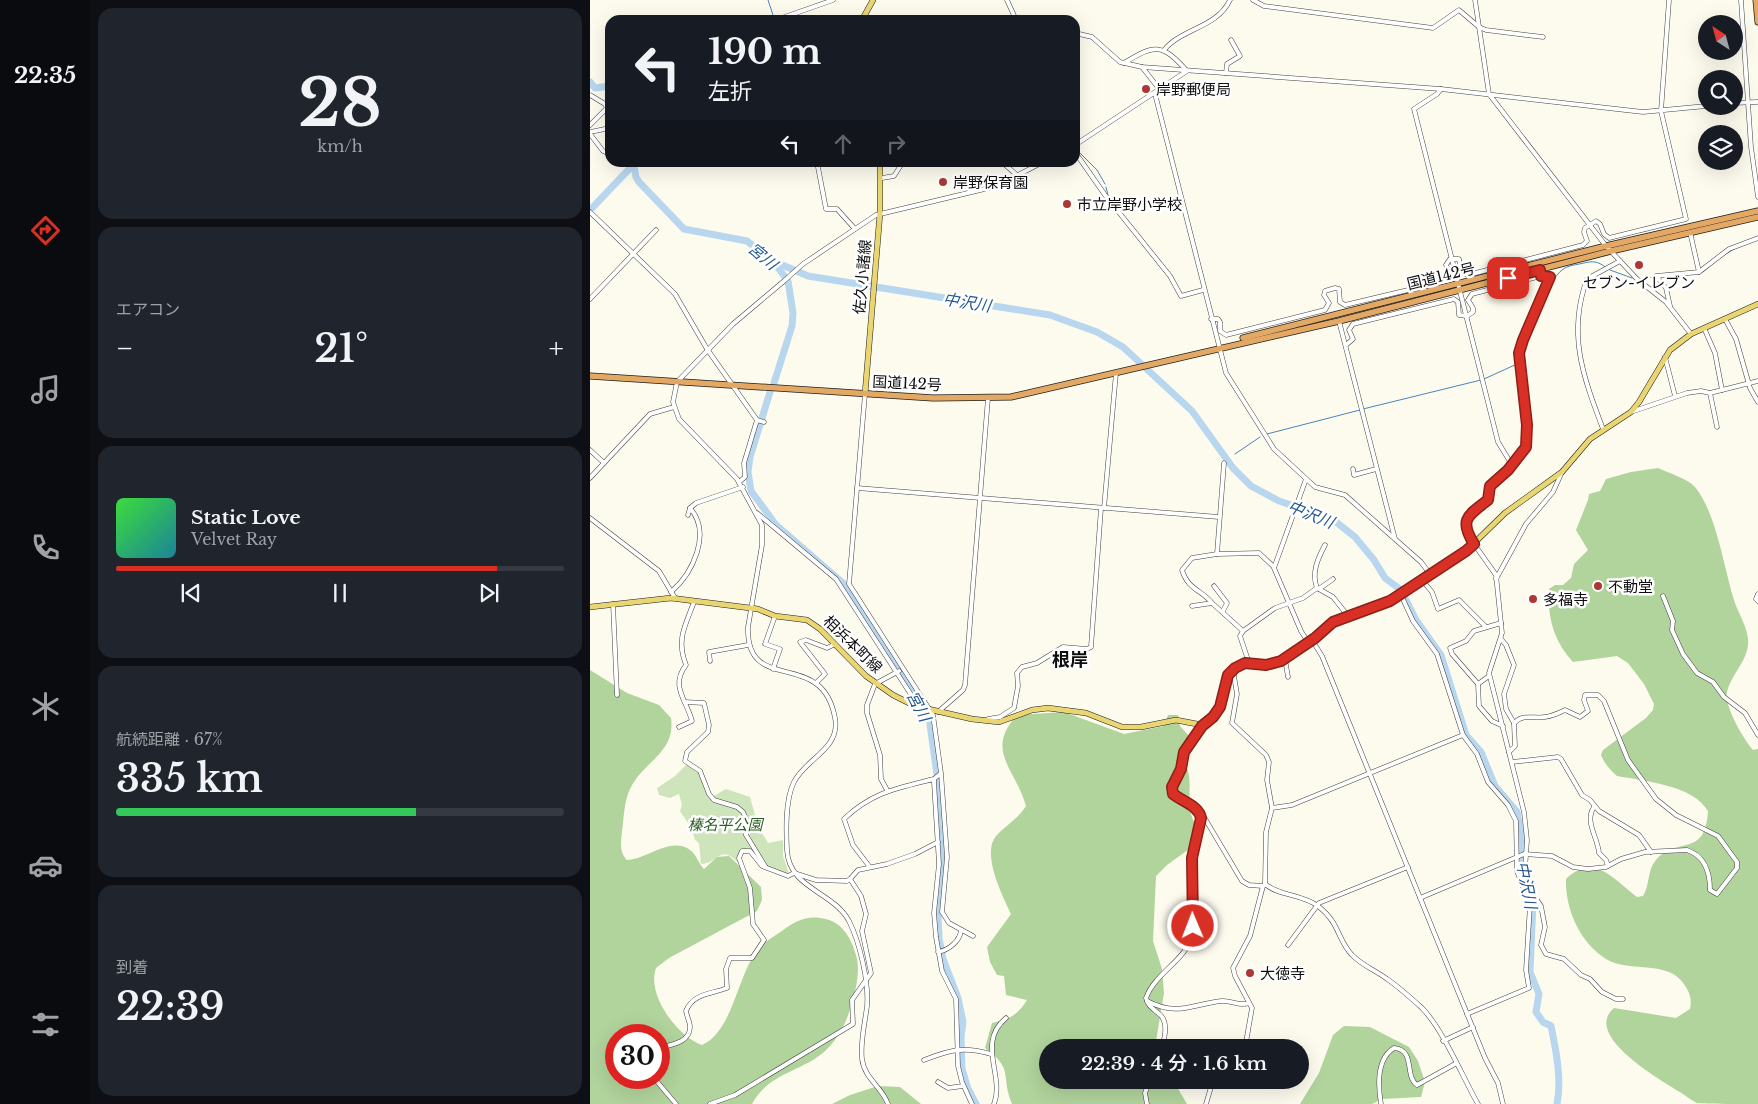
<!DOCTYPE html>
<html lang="ja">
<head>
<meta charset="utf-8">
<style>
  body { margin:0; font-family:"Libre Baskerville","Noto Sans JP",serif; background:#20242c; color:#f1f3f6; height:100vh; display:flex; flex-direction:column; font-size:19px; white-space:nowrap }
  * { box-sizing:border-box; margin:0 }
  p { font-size:16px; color:#9ea1a6 }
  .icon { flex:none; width:28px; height:28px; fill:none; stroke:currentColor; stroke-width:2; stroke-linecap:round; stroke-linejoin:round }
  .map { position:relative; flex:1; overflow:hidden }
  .drawer { display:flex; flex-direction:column; gap:8px; padding:8px; background:#0d0f14; width:500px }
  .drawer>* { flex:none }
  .hud { position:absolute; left:15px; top:15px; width:475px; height:152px; border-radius:15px; box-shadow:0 5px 20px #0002; background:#171b24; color:#f1f3f6; overflow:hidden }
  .needle { width:32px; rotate:324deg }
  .fabs { position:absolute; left:1108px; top:15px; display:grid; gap:10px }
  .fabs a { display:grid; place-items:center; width:45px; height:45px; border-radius:50%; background:#171b24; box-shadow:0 5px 20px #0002; font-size:25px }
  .speed { position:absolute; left:15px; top:1024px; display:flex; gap:10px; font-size:25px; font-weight:700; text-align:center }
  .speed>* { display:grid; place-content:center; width:65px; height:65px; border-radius:50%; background:#171b24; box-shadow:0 5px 20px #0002; line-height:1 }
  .speed .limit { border:8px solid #d22; background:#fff; color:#111 }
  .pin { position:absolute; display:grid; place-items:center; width:42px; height:42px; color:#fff; margin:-21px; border-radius:10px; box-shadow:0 2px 8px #0006 }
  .me { position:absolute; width:55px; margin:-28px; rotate:359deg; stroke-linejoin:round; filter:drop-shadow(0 0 4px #0008) }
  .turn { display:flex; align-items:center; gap:18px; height:105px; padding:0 20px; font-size:22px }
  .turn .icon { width:65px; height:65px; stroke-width:2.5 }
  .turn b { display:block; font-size:35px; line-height:42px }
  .lanes { display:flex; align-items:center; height:48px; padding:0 20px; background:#0003; justify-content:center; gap:25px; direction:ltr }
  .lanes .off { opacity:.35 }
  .big { font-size:38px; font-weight:600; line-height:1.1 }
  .drawer .tile { flex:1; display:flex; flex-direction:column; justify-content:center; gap:8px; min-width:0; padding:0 18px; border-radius:15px; background:#20242c }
  .drawer .dial { align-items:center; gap:0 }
  .dial b { font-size:65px; line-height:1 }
  .song { display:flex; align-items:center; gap:15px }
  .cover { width:60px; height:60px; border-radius:8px; background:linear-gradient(135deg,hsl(120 70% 55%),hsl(190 70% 35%)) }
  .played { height:5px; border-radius:2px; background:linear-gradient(90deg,#d93025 85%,#363941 85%) }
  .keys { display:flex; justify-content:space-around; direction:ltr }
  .heat { display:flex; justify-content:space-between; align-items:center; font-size:28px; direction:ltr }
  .charge { height:8px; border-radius:4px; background:linear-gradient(90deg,#34c759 67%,#363941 0) }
  .trip { position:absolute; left:449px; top:1039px; width:270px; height:50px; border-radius:25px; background:#171b24; box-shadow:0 5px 20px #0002; font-weight:600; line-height:50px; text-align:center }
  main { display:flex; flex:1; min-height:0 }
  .dock { display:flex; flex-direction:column; width:90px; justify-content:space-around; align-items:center; background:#090b0e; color:#9ea1a6 }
  .dock .icon { width:35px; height:35px }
  .dock .selected { color:#d93025 }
  .dock b { font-size:22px; color:#f1f3f6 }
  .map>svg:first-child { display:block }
</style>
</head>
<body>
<main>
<nav class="dock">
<b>22:35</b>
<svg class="icon selected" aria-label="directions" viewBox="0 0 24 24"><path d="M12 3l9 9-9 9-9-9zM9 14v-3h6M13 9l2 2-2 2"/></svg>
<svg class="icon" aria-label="music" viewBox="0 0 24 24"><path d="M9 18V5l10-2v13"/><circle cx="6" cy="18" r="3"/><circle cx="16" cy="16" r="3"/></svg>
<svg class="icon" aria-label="phone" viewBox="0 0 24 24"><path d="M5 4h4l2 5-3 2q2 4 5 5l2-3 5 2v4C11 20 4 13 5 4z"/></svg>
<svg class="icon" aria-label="climate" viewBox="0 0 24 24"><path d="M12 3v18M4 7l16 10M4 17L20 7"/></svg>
<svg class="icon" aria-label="car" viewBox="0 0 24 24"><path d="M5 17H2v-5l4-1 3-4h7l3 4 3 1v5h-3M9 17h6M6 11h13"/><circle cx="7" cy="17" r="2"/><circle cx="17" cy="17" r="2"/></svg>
<svg class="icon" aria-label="filters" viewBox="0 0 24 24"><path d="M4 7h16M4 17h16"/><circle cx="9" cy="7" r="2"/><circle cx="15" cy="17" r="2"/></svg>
</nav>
<section class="drawer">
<div class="tile dial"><b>28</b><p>km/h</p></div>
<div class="tile"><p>エアコン</p>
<div class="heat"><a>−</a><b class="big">21°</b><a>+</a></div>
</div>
<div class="tile">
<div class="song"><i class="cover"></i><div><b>Static Love</b><p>Velvet Ray</p></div></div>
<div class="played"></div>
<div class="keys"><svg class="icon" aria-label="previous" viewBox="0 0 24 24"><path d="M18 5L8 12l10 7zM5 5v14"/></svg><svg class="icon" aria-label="pause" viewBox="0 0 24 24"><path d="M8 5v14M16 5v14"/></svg><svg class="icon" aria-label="next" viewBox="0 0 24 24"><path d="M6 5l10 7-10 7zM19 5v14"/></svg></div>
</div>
<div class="tile"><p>航続距離 · 67%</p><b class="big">335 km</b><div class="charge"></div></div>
<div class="tile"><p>到着</p><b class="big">22:39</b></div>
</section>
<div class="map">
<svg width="1168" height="1104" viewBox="0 0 1168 1104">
  <rect width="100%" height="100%" fill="#fdfbee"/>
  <path fill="#cee4bb" d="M 99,762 L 112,769 L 122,797 L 136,789 L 160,797 L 168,826 L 178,843 L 193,840 L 193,856 L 199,874 L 171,865 L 158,849 L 155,849 L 149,860 L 149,864 C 130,842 128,864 111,864 L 109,843 L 105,840 L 102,829 L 90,811 L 92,805 L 89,794 L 80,798 L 69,795 L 67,788 L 85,776 Z"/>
  <g fill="#b1d39c" fill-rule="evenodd">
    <path d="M 1068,468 C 1079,473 1098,479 1105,487 C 1127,514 1134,570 1145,603 C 1149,614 1157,627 1158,639 C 1160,659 1141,674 1137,692 C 1134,706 1154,740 1163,750 L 1168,749 L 1168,1104 C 1157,1104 1113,1104 1107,1103 C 1100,1100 1094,1094 1088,1091 C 1069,1079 992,1035 1024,1008 L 1086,1018 L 1100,1009 C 1102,999 1100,993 1094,984 C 1077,959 1037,973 1016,959 C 990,943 975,909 976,879 C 1004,852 1023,879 1047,897 L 1053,896 C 1060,885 1057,870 1066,860 C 1088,835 1115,859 1118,811 C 1103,785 1054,781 1027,776 C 1020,770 1014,763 1011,755 L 1013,750 L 1056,718 L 1063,710 L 1064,704 L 1054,684 L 1038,663 L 1027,656 L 983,662 C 964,642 957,617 959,589 L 965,585 L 973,585 L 981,578 L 984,564 L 998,550 L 986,530 L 998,500 L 999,494 L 1010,491 L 1016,479 L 1041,472 Z"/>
    <path d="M 0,670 L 37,693 L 69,705 L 81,718 C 86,753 53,761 40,789 C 34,801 34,817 32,831 C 31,841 29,852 37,860 C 56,860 81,836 100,850 C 107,855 108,863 114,869 L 127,857 L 139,856 L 171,887 L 172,900 L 167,911 L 79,958 L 66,968 C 56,995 88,1037 112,1045 C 142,1032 147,978 166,952 C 172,943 183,937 192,931 C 204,922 215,916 230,918 C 251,920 261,937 266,955 C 270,969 267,983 264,996 C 259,1017 250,1038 234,1052 C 209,1073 180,1072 162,1104 L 0,1104 ZM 26,1035 L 69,1035 L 69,1078 L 26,1078 Z"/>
    <path d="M 474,712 L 534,734 L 574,726 L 578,715 L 588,715 L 590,726 L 600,737 L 588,751 L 590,760 L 594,762 C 603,777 598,792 600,809 C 601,820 611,832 609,842 L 577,865 L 566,876 L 563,941 L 572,969 L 574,993 L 565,1047 L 458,1048 L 458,1080 L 583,1080 L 597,1104 L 422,1104 C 410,1075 425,1070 395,1048 L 402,1023 C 419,1019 427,1016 437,1000 L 416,995 L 414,976 L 407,975 L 400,962 L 397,947 L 421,914 C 413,897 391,854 406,836 C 416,825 428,819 436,806 C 426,769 394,751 427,715 Z"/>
    <polygon points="754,1026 780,1027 819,1047 828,1061 835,1082 831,1097 792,1099 782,1104 710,1104 729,1073 743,1035"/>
    <polygon points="288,1086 310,1087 331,1104 242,1104 260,1095"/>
  </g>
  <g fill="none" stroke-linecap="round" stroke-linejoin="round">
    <g stroke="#4786be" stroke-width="1">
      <polyline points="178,0 184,18"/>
      <polyline points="485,148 507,170 515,184"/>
      <polyline points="516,187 518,195 526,205"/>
      <polyline points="1134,255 1146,248"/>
      <polyline points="1020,270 1042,278"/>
      <polyline points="1113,272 1121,265"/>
      <polyline points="1049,279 1064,277"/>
      <path d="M 939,332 C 947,316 958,281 972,270 C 978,265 986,265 994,263 C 1002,261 1008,261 1015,267"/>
      <polyline points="926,358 930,340"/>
      <polyline points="894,379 927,364"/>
      <polyline points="773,409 891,380"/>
      <polyline points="677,434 770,410"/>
      <polyline points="645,454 670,437"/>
      <polyline points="636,460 638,458"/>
    </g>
    <g stroke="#b8d7ef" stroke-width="7">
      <polyline points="0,82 5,88 20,86"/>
      <polyline points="43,162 46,177 49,182 94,229 157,241 183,261 198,281 203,313 202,326 184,383"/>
      <polyline points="2,208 43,165"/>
      <path d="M 183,261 L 218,276 L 460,315 L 507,332 L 533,347 L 602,411 L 643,468 L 661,486 L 689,501 L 741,518 L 765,537 L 784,560 L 795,578 L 811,590 L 826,620 L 851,655 L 876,735 L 891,752 L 905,786 L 927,812 L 932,840 L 930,870 L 943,902 L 940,972 L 949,994 L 946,1012 L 953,1022 L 961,1026 C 966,1050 972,1080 967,1104"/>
      <polyline points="180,392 160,457 158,472 161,491 186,525 255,585 339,717 348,782 353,858 348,916 349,938 353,959 368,998 373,1022 371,1037 372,1069 378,1089 386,1104"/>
    </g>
    <g stroke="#404040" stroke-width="5">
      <g id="minor">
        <polyline points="417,0 426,20"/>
        <polyline points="663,0 674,6 843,28 869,10 889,27 896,30 953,37"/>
        <polyline points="885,0 899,94 1016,246 1047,279 1076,302 1101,334"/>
        <polyline points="1151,0 1161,147 1168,197"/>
        <polyline points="186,20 243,0"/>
        <polyline points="485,33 502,37 530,62 552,67 851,89 1053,112 1116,106"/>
        <path d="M 574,50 C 592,28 627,28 640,0"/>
        <polyline points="552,67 570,90"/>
        <polyline points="636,73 637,64 650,56 641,40"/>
        <polyline points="851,89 847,94 824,109 908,442 922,465"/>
        <polyline points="565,94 636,373 684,449 725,487 755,495 831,562 840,574"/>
        <polyline points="0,95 15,104 17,108 0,125"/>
        <polyline points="1144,103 1167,102"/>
        <polyline points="0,132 20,128"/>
        <polyline points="0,134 13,151 20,154"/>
        <path d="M 485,145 L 597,71 C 572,43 565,44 534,63"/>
        <polyline points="485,152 515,195 580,276 591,296 613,290"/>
        <polyline points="227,162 236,209 247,209 265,229"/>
        <polyline points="412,162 428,176"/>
        <polyline points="292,178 304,176 313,162"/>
        <polyline points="0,212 85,294 117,349 167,420 154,463 155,477 149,482"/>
        <polyline points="1100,232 1109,272"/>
        <polyline points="0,299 66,230"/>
        <polyline points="1080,306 1076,288 1066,276 1109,272 1139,249 1168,238"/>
        <polyline points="621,319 628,319 630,322 630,331 636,335 735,310 739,303 734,295 735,291 745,288 749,289 750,302 755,305 856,281 861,276 856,265 860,259 869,259 871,272 878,275 993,245 997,241 994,232 995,228 1006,221 1010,224 1014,234 1019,238 1096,219 1071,111 1079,0"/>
        <polyline points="1135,319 1146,339 1160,388 1168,402"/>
        <polyline points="749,321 805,539"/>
        <polyline points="1114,328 1125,353 1132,390"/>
        <polyline points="756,345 763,339 759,330 763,324 864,299 868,302 869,315 877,316 883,312 883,308 878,300 882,294 951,276 957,275 959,277 933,339 929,353 937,425 936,447 918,470 899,486 899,498 878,516 874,524 884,544 906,575 912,633 899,673 934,812 937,840 935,869 945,897 951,906 955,927 951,945 956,954 974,959 991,975 1000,979 1012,992 1026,999 1033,999"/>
        <polyline points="1075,357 1085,396"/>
        <polyline points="1120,393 1127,427"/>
        <polyline points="275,394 259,584 343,715 351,773 357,857 352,912 359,923 383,936"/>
        <polyline points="1041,412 1097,393 1111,391 1120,393 1168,381"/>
        <polyline points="167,420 174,422"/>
        <path d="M 1013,429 C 993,376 977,334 997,279 L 1030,261"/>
        <polyline points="0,450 14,463"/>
        <polyline points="634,463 627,554 669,553 684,567"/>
        <polyline points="763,469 764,475 786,469"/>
        <polyline points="0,478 60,414 84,407"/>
        <polyline points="716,479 684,568 711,631 718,642"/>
        <polyline points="267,488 629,517"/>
        <polyline points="514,508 526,373"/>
        <polyline points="167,513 246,579 329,707"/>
        <polyline points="98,515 100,508 106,503 153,487"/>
        <polyline points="0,518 69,571 85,598"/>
        <polyline points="906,579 936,524 963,492 972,472"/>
        <polyline points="832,580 842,592 848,609 869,600 896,627"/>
        <polyline points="624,586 637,603 633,611"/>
        <path d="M 727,588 C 721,573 728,558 735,545"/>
        <polyline points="729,589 743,579"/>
        <path d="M 81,592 C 103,573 122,533 100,508"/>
        <polyline points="1168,594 1166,599 1168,601"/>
        <polyline points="811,595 823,621 847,654 873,735 887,754 898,782 918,805 926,821 927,871 940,905 936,970 939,988 877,1014"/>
        <polyline points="1073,596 1083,621 1082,630 1093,654 1107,673 1123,682 1134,697 1155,713 1168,735"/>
        <path d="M 622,603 C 612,590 598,590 592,570 L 602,558 L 627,554"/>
        <polyline points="23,604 27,695"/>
        <polyline points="602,606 622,603 653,631"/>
        <polyline points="911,623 884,631 876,641 860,648 862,654 888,684 889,706 902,721 913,726"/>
        <polyline points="911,639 916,645 924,665 914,694 916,709 924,723"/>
        <polyline points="722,640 732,656 895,1058 908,1083 913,1104"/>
        <polyline points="695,659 698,677"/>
        <polyline points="120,661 119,652 158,645"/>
        <polyline points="659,663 650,636 653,631 685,608 713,598 727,588 743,597 758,616"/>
        <polyline points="183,669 190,649 175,644 185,616"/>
        <polyline points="643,670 647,694 642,723 676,755 679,762 677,780 682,808 676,832 675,884"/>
        <polyline points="226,683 235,674 210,642 216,640 237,648 245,644"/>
        <polyline points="888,684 899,676"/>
        <polyline points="95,702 114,703 119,725 118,732 97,752 95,761 110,771 119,794 124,800 147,807 153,812 156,819 156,835 175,866"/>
        <polyline points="348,712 373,690 375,685 398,398"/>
        <polyline points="398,719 410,717 424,708 428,686 427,673 432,667 447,663 473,647 497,649 501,647 511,508"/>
        <polyline points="612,725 594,752 583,792 614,817 652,881 659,885 673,886 675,884"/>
        <path d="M 89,727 L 102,721 C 96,699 80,686 96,665 C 86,640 95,626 104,602"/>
        <polyline points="922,762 968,757 971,759 992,795 1000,800 1009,811 1049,835 1061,852"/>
        <polyline points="350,774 344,779 344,782 349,864 344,913 346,937 352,971 366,999 368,1066 372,1082 382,1104"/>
        <polyline points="297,790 291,779 290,755 277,713 277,705 285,684 309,671"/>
        <path d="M 1004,807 C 994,821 1008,838 1009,853 L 1016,860 L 1018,866"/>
        <polyline points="682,808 702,805 873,735"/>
        <path d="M 279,866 L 263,845 L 254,819 C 282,792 308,788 344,779"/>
        <polyline points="260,879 268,870 297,864 325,854 348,842"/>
        <path d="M 675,884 C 689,896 712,894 728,906 C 750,923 747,939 762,955 C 773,966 785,970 797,979 C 809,987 821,998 832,1008 C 854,1031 872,1076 888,1104"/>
        <path d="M 830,898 L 934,854 L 962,856 L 983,867 L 998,869 L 1016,867 L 1031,859 L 1055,852 L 1097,850 C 1115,856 1120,872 1120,890 L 1127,894 L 1147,868 L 1147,862 L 1128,836 L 1086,815 L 1066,799 L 1038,760 L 1014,701 L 1008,695 L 995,695 L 994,700 L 998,711 L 990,717 L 975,710 C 969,713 963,716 955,717 C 944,719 931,713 924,724 L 925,746 L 919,752"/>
        <polyline points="698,945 729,903 818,867"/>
        <path d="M 348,952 C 359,950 370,941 371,930"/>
        <path d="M 557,1001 C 588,1017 602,1004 632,1001 C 642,1000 649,1007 659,1003"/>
        <polyline points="853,1041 883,1027"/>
        <path d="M 69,1048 C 80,1045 100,1043 100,1027 C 100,1022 97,1017 96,1011 C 103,993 122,994 137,988 L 136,969 L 140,958 L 162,958 L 174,940 L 163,924 L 160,888 L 149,858 L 152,851 L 160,851 L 172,866 L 198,876 L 204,873 L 226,880 L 257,881 L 260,879 L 271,896 L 276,914 L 272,931 L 281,973 L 262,1000 L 263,1024 L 145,1095 L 120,1104"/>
        <path d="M 572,1048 C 575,1037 579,1020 568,1013 C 562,1008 558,1006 556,998 C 565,973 595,961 602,936 L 602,858 L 610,826 L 610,813"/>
        <polyline points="655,1048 662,1008 645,976 643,968 660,936 673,886"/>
        <path d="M 334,1060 C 360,1050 372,1046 401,1054"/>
        <polyline points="64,1078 86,1104"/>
        <polyline points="348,1082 358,1088 373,1086"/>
        <path d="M 298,1104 C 292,1087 274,1078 272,1059 C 270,1042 275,1023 277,1006 C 279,982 270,943 259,921 C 243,891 199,889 197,850 C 196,830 195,800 204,782 C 215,759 251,749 245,718 C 232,646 156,697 158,627 L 172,545 L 172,525 L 147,479 L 89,419 L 83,402 L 87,382 L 143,324 L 194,281 L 213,264 L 286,215 L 407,186 L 453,162"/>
        <path d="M 404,1104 C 415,1076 386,1043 416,1018"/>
        <polyline points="557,1104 555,1093 560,1080"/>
        <polyline points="616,1104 621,1087 630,1080"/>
        <path d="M 791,1104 C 788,1086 786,1059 804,1048 C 826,1050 814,1076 827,1085 L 865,1064"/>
      </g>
    </g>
    <g stroke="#1e1e1e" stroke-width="6">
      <g id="major">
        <polyline points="272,20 283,0"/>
        <polyline points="275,394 290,213 290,162"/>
        <polyline points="0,607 81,598 168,609 185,616 217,620 230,629 276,676 303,695 325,706 382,719 409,722 442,710 458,708 496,713 532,727 551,727 586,720 612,725 623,717 629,707 639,675 647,666 659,663 680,665 691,661 725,638 743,622 800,601 876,551 915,513 972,472 1000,439 1041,412 1049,402 1080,350 1101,334 1168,304"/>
      </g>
    </g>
    <g stroke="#1e1e1e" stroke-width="7">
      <g id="highway">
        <polyline points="1166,0 1168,22"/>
        <polyline points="653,338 1016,246 1168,211"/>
        <polyline points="0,376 343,398 421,397 749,321 1021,251 1168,217"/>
      </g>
    </g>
    <use href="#minor" stroke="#fff" stroke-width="4"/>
    <use href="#major" stroke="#e9d572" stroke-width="5"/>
    <use href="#highway" stroke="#e4a865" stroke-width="5.5"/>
  </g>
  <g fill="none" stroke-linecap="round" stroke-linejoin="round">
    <g stroke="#8d1f18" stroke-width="12">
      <path id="route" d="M 603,926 L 602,858 L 611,818 C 609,806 592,801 583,794 L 582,787 L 591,769 L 594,752 L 612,726 L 623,717 L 630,707 L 638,675 L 645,668 L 655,663 L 676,665 L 691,661 L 725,638 L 743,622 L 800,601 L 876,551 L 884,544 C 869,520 877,516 898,500 L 900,486 L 918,470 L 936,447 L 937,425 L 929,353 L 933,340 L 960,277 L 951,276 L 950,270 L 918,278"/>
    </g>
    <use href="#route" stroke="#d93025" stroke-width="9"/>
  </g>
  <g fill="#ad3734" stroke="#fff" stroke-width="2">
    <circle cx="556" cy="89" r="5"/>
    <circle cx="353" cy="182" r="5"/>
    <circle cx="477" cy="204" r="5"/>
    <circle cx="1049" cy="265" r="5"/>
    <circle cx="1008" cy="586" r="5"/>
    <circle cx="943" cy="599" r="5"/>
    <circle cx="660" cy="973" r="5"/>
  </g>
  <g text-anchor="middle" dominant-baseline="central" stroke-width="5" stroke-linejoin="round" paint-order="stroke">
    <g font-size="15" fill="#0d0d0d" stroke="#fff" text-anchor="start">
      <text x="566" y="89">岸野郵便局</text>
      <text x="363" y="182">岸野保育園</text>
      <text x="487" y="204">市立岸野小学校</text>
      <text x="1049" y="282" text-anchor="middle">セブン-イレブン</text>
      <text x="1018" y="586">不動堂</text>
      <text x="953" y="599">多福寺</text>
      <text x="670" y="973">大徳寺</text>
    </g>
    <g font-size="15" fill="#0d0d0d" stroke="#fff">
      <text transform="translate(851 276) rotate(-14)">国道142号</text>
      <text transform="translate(272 277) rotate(-85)">佐久小諸線</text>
      <text transform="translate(317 383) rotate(3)">国道142号</text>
      <text transform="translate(263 644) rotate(44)">相浜本町線</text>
    </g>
    <g font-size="15" font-style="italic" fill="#2c5d24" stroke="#fff">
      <text x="135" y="824">榛名平公園</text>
    </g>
    <g font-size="16" font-style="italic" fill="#245990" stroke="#fff">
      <text transform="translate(173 256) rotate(40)">宮川</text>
      <text transform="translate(377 302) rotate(9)">中沢川</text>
      <text transform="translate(721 514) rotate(22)">中沢川</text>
      <text transform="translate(329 706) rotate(62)">宮川</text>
      <text transform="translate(937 885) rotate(79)">中沢川</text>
    </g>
    <g font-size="18" font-weight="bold" fill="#0d0d0d" stroke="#fff">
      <text x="480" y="660">根岸</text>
    </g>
  </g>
</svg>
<div class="fabs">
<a><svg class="needle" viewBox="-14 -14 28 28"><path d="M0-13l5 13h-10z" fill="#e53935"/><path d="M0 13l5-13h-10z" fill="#9ea1a6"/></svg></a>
<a><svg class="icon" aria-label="search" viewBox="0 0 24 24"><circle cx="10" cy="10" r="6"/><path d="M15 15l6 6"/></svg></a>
<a><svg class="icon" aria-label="layers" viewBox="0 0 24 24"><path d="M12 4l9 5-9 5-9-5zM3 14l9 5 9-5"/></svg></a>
</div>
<div class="speed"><div class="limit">30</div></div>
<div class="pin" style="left:918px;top:278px;background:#d93025"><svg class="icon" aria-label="arrive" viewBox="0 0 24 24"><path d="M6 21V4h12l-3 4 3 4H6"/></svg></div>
<svg class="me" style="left:603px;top:926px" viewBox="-20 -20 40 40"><circle r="17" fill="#d93025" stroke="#fff" stroke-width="3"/><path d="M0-11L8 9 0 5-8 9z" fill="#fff"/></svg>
<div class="trip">22:39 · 4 分 · 1.6 km</div>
<div class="hud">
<div class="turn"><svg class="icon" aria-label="left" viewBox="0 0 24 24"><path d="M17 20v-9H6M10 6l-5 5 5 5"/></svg><div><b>190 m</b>左折</div></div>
<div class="lanes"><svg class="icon" aria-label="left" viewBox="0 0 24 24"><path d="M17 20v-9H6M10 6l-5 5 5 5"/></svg><svg class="icon off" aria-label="ahead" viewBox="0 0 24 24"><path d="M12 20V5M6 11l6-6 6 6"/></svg><svg class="icon off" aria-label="right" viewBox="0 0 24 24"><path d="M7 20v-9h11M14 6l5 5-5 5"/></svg></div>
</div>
</div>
</main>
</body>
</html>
